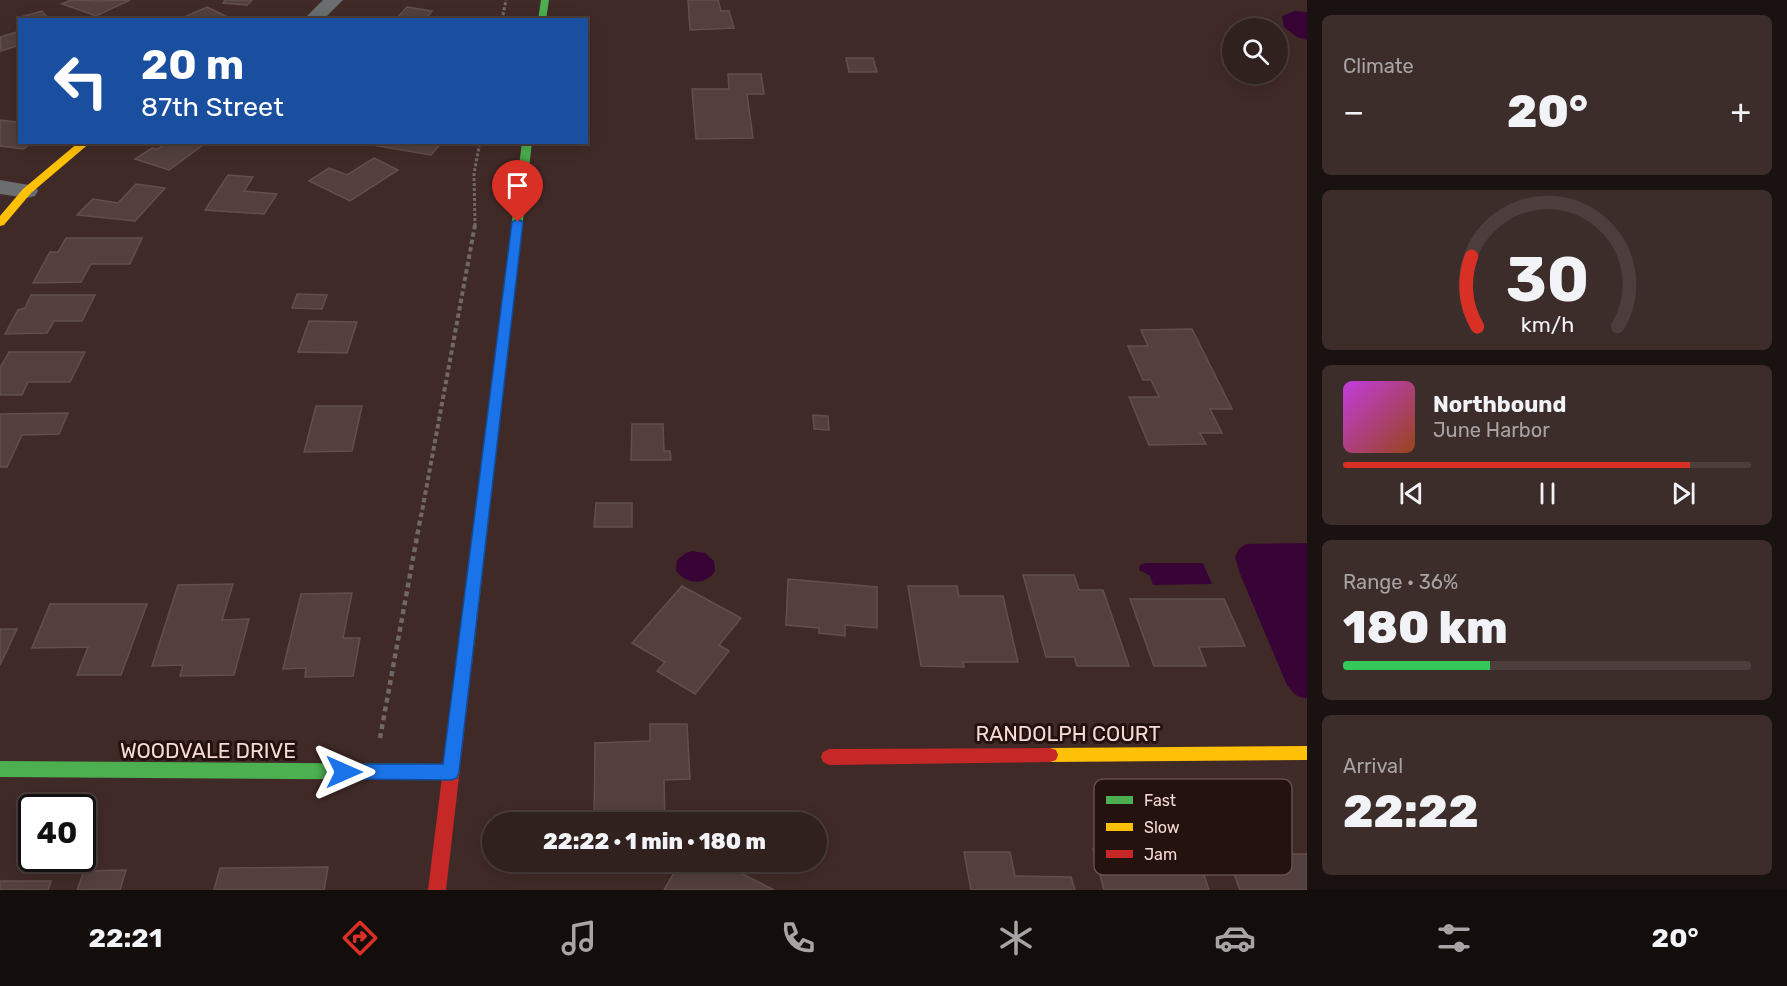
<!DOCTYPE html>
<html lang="en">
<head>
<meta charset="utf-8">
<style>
  body { margin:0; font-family:Rubik,sans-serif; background:#3c2d2b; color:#f1f3f6; height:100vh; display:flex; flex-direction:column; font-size:22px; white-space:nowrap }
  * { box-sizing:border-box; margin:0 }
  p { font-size:20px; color:#a8a3a4 }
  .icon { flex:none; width:33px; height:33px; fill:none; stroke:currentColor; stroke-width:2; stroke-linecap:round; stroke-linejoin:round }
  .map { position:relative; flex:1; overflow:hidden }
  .sheet { display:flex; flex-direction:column; gap:15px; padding:15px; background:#1a1210; width:480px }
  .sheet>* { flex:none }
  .banner { position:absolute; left:18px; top:18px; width:570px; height:126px; border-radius:0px; box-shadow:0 3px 15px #0003,0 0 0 2px #4b3e3c; background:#1a4fa0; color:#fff; overflow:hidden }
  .controls { position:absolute; left:1222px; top:18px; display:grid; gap:12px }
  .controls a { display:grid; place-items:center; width:66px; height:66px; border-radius:50%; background:#30201e; box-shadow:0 3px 15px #0003,0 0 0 2px #4b3e3c; font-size:30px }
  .speed { position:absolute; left:18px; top:794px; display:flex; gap:12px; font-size:30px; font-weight:700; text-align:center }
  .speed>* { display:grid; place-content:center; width:78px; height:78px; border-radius:50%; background:#30201e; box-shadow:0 3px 15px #0003,0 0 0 2px #4b3e3c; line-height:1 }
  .speed .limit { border:3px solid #111; border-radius:9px; background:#fff; color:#111 }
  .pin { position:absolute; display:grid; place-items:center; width:51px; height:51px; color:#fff; margin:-62px -26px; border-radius:50% 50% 50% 0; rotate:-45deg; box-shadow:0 0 6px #0007 }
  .pin .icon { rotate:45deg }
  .me { position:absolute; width:66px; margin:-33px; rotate:90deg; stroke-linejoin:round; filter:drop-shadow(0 0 4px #0008) }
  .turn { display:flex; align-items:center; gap:21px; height:126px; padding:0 24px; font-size:27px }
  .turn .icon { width:78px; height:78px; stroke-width:2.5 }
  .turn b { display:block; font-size:42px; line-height:51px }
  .big { font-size:45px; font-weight:800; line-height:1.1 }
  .sheet .widget { flex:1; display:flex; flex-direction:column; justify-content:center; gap:9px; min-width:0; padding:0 21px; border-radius:9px; background:#3c2d2b }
  .sheet .dial { align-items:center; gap:0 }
  .dial svg { height:156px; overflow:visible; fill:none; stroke:#4b3e3c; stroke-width:7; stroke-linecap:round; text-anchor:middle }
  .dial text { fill:#f1f3f6; stroke:none }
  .song { display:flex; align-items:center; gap:18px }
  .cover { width:72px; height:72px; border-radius:9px; background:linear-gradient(135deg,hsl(290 70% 55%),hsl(20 70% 35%)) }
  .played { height:6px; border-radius:3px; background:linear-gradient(90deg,#d93025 85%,#4b3e3c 85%) }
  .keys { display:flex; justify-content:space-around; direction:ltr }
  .heat { display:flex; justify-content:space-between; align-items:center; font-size:33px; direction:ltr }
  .charge { height:9px; border-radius:4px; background:linear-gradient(90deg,#34c759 36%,#4b3e3c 0) }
  .trip { position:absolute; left:482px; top:812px; width:345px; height:60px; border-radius:30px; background:#30201e; box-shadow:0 3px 15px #0003,0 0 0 2px #4b3e3c; font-weight:800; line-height:60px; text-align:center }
  .menu { display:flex; height:96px; justify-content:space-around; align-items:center; background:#130d0c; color:#a8a3a4 }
  .menu .icon { width:42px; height:42px }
  .menu .selected { color:#d93025 }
  .menu b { font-size:27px; color:#f1f3f6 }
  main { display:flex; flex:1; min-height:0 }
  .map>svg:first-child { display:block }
</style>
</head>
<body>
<main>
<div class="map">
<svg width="1307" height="890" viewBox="0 0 1307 890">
  <rect width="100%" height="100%" fill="#402a28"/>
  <g fill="#370435">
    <polygon points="1295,11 1307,12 1307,40 1297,37 1284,27 1282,16"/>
    <path d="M 1307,543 L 1307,698 C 1296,698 1292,692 1286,683 L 1240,574 L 1235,557 L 1239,549 L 1246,544 Z"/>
    <path d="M 692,551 L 705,553 L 714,561 L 715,571 C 706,586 685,585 676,570 L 677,560 L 686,553 Z"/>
    <polygon points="1146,563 1203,563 1212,584 1153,585 1150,576 1139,570 1140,565"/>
  </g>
  <g fill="#53403e" stroke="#624f4d" stroke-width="1.5">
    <polygon points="71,0 96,1 130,0 96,16 62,4"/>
    <polygon points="225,0 252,0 247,5 223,3"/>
    <polygon points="688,0 718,0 721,11 729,11 734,28 690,30"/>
    <polygon points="207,7 234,20 190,20 184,17"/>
    <polygon points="407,7 432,11 425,20 395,20"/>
    <polygon points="42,11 50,20 20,20 17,18"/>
    <polygon points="20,31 20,45 1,51 0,37"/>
    <polygon points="846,58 873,58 877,72 849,72"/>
    <polygon points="728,74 761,74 764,94 747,94 753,138 696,139 692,89 729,89"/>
    <polygon points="0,120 17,122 20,120 20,142 31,142 24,149 0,146"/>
    <polygon points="167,142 207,142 169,170 135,159 152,148 158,149"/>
    <polygon points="374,142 442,142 431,155 372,145"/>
    <polygon points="374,158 398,170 350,201 309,181 329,168 347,175"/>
    <polygon points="228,175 253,177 244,191 277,194 264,214 205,210"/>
    <polygon points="136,184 165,188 135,221 77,215 93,199 118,203"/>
    <polygon points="66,238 142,238 130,264 91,264 81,282 33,283 50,252 58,252"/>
    <polygon points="297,294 327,295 322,309 292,308"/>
    <polygon points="31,295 95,295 82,321 54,321 47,333 5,334 18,310 25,308"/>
    <polygon points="309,321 357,322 347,353 298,352"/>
    <polygon points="1192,329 1232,409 1210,409 1222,433 1200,433 1206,444 1149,445 1129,397 1159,397 1151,380 1143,380 1128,346 1148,346 1141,330"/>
    <polygon points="9,352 85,352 70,382 28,382 22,395 0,395 0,368"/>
    <polygon points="316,406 362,406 352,451 304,452"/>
    <polygon points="68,413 59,434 22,435 7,467 0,467 0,414"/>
    <polygon points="813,415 828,416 829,430 814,429"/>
    <polygon points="632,424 663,424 664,451 670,451 671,460 631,460"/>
    <polygon points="596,503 632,503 632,527 594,527"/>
    <polygon points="1023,575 1074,575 1079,590 1103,590 1129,666 1077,666 1074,657 1046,657"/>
    <polygon points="788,579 877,587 877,628 845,625 845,636 819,633 819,628 786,625"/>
    <polygon points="233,584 222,620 249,619 234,675 180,676 183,665 152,666 178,585"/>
    <polygon points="682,586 741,618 719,645 729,651 695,694 657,671 665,662 632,643"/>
    <polygon points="908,586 957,586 959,596 1003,596 1018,662 963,662 964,667 921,666"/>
    <polygon points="352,593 343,638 360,638 353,676 305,677 306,668 283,669 301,594"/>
    <polygon points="1130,599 1224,599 1245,646 1199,647 1206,666 1154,666"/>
    <polygon points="50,604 147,604 121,675 77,675 88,647 32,648"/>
    <polygon points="0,629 17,629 0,665"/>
    <polygon points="650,724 687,724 690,779 664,780 665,822 594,822 595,743 650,741"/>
    <polygon points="1093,849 1145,849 1153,875 1204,875 1209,890 1104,890"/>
    <polygon points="964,852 1010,852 1015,876 1071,877 1075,890 971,890"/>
    <polygon points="1265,854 1307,854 1307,890 1240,890 1229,860 1267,860"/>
    <polygon points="681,861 717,861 774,890 664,890"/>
    <polygon points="328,867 324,890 214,890 220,868"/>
    <polygon points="126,870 120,890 77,890 84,871"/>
    <polygon points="0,881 51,881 48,890 0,890"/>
  </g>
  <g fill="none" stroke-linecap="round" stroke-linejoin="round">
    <g stroke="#6e6868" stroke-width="3" stroke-dasharray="3 2" stroke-linecap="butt">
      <polyline points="502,20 506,0"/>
      <polyline points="475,226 474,173 480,142"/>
    </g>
    <polyline stroke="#6e6868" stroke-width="4" stroke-dasharray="4.5 3" stroke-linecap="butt" points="421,517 475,225"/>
    <polyline stroke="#6e6868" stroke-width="4.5" stroke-dasharray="5 4" stroke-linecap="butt" points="380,738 421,515"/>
    <g fill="#6a6e6f" fill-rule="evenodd">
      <polygon points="323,0 343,0 323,20 303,20"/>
      <polygon points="0,180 35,186 38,191 35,196 27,198 0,194"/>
    </g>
    <g fill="#4caf50" fill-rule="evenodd">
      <polygon points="541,0 549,0 546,20 538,20"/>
      <polygon points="522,142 532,142 472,664 470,669 464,671 458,669 456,664"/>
      <polygon points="0,761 451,764 457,767 460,772 457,777 451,780 0,777"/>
    </g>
    <g fill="#ffc107" fill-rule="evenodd">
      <polygon points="79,142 91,142 31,193 4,225 0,226 0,216 23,189"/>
      <polygon points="1307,746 1307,760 1050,762 1044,760 1042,755 1044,750 1050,748"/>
    </g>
    <g fill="#c62828" fill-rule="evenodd">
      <polygon points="464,657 470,659 472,664 446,890 428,890 456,664 458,659"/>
      <polygon points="1050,748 1056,750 1058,755 1056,760 1050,762 829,765 823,762 821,757 823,752 829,749"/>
    </g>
  </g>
  <polygon fill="#1a73e8" stroke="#114b97" stroke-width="1.5" points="518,219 523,222 459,772 457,778 451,780 344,779 338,777 335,772 338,766 344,764 443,764 512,222"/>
  <g text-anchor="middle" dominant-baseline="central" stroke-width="6" stroke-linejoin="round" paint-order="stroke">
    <g font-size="21" fill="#f6dad6" stroke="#24120f">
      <text x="1068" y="733">RANDOLPH COURT</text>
      <text x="208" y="750">WOODVALE DRIVE</text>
    </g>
  </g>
  <rect x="1094" y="779" width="198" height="96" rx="9" fill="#24120f" stroke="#634e4b" stroke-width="1.5"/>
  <rect x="1106" y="796" width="27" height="8" fill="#4caf50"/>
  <rect x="1106" y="823" width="27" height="8" fill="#ffc107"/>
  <rect x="1106" y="850" width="27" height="8" fill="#c62828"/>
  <g font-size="16" fill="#f6dad6">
    <text x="1144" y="806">Fast</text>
    <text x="1144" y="833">Slow</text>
    <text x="1144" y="860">Jam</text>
  </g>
</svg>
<div class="controls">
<a><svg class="icon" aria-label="search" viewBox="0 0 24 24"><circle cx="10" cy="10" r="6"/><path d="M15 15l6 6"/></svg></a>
</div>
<div class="speed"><div class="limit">40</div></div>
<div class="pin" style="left:518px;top:222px;background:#d93025"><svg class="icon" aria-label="arrive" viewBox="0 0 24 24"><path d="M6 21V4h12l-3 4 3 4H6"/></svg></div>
<svg class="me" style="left:344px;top:772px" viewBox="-20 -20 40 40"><path d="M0-17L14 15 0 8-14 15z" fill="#1a73e8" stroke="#fff" stroke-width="4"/></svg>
<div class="trip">22:22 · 1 min · 180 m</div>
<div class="banner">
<div class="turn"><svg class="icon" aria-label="left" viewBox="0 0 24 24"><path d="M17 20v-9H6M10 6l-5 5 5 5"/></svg><div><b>20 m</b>87th Street</div></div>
</div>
</div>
<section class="sheet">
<div class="widget"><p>Climate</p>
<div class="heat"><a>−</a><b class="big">20°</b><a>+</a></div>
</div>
<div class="widget dial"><svg viewBox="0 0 100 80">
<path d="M14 69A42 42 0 1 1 86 69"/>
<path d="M14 69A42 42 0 0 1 11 33" stroke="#d93025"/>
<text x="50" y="56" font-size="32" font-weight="700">30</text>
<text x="50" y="72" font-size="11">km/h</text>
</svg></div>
<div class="widget">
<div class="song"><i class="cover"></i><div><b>Northbound</b><p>June Harbor</p></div></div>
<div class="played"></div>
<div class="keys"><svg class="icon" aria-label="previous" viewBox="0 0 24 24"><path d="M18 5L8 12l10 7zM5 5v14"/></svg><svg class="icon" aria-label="pause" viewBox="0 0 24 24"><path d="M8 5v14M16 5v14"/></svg><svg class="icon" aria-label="next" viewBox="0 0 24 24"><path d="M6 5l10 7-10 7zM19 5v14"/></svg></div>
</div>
<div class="widget"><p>Range · 36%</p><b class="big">180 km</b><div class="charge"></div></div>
<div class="widget"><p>Arrival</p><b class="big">22:22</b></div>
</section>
</main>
<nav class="menu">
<b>22:21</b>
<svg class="icon selected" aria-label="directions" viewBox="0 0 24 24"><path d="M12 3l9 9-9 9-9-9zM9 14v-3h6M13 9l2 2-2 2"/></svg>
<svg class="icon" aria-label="music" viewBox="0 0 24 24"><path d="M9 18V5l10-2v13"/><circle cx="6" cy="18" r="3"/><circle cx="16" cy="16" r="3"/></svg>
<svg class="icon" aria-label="phone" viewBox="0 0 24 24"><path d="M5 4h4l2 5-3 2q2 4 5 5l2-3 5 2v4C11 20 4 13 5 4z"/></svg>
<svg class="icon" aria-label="climate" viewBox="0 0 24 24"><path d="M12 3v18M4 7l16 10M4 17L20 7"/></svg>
<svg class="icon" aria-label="car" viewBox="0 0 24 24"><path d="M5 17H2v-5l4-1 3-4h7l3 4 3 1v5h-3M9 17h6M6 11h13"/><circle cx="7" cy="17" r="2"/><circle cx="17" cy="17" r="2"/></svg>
<svg class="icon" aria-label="filters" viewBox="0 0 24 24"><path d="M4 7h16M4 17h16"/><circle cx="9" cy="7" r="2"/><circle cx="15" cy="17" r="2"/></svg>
<b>20°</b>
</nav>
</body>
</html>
